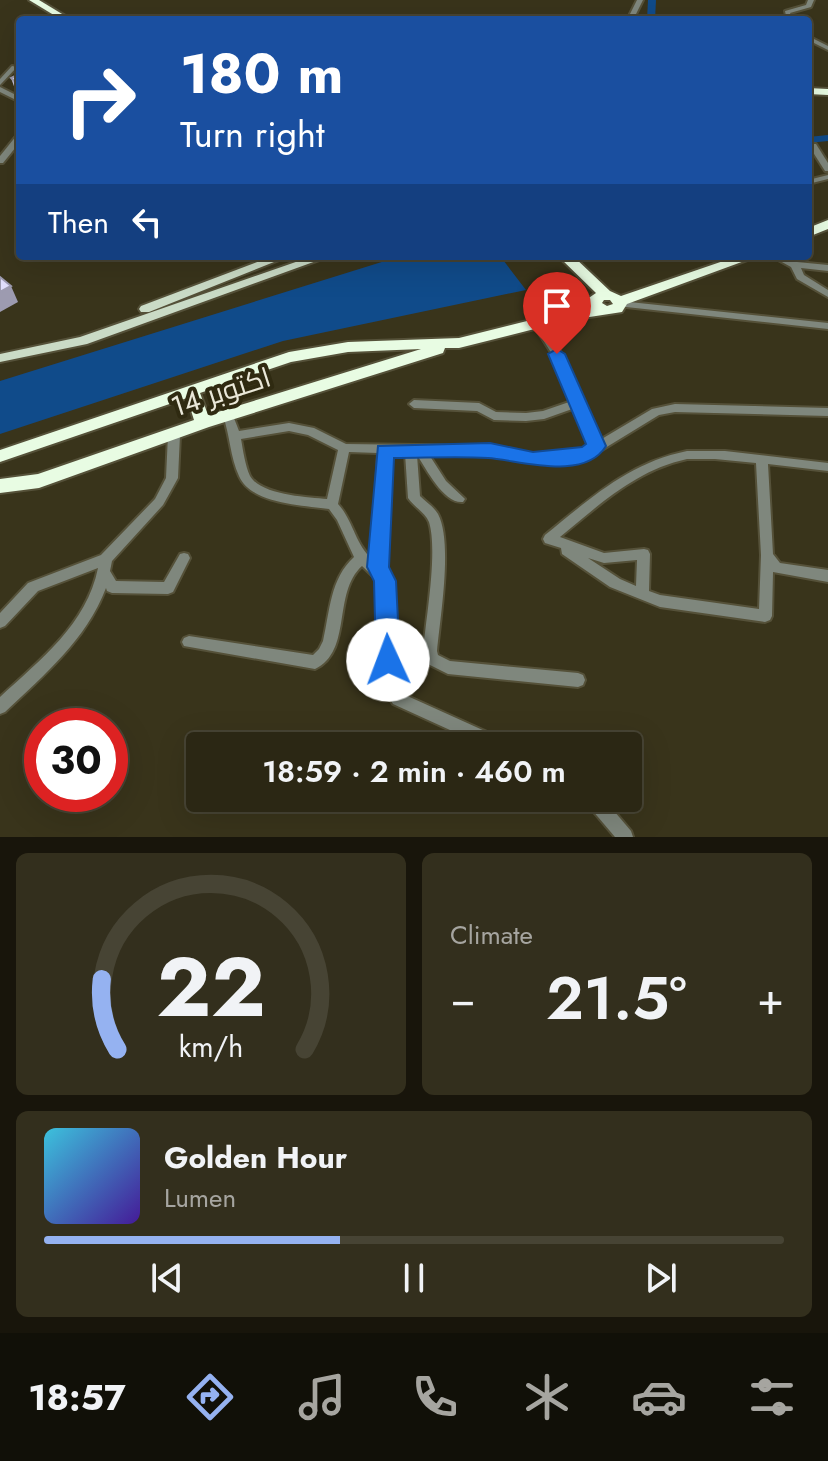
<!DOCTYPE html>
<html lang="en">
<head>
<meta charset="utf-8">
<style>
  body { margin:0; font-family:Jost,Cairo,sans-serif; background:#332f1d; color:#f1f3f6; height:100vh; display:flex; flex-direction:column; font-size:30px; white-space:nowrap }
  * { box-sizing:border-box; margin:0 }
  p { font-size:26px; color:#a6a5a0 }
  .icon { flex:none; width:44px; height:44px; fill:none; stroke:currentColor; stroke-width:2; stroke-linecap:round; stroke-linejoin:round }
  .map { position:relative; height:837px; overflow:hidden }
  .side { display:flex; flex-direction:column; gap:16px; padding:16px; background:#18150b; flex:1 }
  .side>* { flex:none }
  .top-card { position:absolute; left:16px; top:16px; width:796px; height:244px; border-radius:8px; box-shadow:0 8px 32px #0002,0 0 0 2px #474434; background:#1a4fa0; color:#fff; overflow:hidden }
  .speed { position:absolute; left:24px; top:708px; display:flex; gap:16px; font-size:40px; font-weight:700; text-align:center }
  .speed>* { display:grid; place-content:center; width:104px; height:104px; border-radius:50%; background:#2b2714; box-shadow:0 8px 32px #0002,0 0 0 2px #474434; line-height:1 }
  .speed .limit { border:12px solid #d22; background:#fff; color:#111 }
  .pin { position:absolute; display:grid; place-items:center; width:68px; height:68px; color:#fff; margin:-82px -34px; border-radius:50% 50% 50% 0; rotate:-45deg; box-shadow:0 0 8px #0007 }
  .pin .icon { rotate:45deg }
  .me { position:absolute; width:88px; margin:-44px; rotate:358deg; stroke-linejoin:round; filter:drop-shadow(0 0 6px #0008) }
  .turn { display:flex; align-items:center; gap:28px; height:168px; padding:0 32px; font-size:36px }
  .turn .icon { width:104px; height:104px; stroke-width:2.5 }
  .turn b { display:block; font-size:56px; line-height:68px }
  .then { display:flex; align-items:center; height:76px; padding:0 32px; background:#0003; gap:16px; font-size:30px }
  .big { font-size:60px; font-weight:600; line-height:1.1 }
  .side .card { flex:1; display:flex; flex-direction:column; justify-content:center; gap:12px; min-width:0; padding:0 28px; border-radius:12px; background:#332f1d }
  .side .dial { align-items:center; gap:0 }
  .dial svg { height:208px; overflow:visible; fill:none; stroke:#474434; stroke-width:7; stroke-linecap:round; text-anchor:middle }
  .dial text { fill:#f1f3f6; stroke:none }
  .song { display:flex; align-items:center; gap:24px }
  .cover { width:96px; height:96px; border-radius:12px; background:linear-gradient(135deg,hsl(190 70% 55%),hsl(260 70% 35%)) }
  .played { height:8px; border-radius:4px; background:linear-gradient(90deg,#95b2f1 40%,#474434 40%) }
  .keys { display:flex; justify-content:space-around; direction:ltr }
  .heat { display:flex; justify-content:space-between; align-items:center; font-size:44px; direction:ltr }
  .side .tiles { flex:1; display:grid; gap:16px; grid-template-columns:1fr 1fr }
  .card:last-child { grid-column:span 2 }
  .trip { position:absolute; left:186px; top:732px; width:456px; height:80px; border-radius:8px; background:#2b2714; box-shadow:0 8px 32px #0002,0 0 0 2px #474434; font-weight:600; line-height:80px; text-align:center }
  .dock { display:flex; height:128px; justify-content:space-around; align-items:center; background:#111008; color:#a6a5a0 }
  .dock .icon { width:56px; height:56px }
  .dock .active { color:#95b2f1 }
  .dock b { font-size:36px; color:#f1f3f6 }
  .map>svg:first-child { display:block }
</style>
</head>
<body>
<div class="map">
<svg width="828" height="837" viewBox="0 0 828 837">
  <rect width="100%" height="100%" fill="#39341b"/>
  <polygon fill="#104b8a" points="401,256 500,256 526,290 283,341 0,434 0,381"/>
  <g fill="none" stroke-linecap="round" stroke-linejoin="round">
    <g fill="#104b8a" fill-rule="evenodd">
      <polygon points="648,0 656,0 655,20 647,20"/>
      <polygon points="828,135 828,141 808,143 808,137"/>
    </g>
    <g stroke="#555139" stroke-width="4">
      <g id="minor">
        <polygon points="637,0 643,0 633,20 627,20"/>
        <polygon points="808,0 814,0 811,7 790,13 793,20 787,20 785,11 806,5"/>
        <polygon points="808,36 828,46 828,50 808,40"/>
        <polygon points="12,66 17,67 0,85 0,79"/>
        <polygon points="0,87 20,97 20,102 0,92"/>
        <polygon points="17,135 20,135 20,142 3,163 0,163 0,156"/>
        <polygon points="810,144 816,144 828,163 828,171 825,171 809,146"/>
        <polygon points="828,175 828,179 808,184 808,180"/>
        <polygon points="771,256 782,256 797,262 828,265 828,271 801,268 804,275 828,290 828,297 797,279 791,267"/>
        <polygon points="620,301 828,323 828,329 617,306 615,304 617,302"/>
        <path d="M 538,321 L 541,322 L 562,354 L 600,440 L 652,409 L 675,404 L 828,408 L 828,416 L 675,412 L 659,415 L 592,456 L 566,463 L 533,463 L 490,454 L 428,453 L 446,481 L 465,499 L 463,502 C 444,504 427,470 417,455 L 420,496 C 426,502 434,507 438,514 C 453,542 440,618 437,651 L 438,655 L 450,661 L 578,673 L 583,675 L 585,680 L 583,685 L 578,687 L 448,674 L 428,664 L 423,651 C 426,619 438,551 429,522 C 425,512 414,507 408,498 L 405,453 L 390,453 L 384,569 L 392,581 L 396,685 L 403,694 L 507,741 L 510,746 L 485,746 L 393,704 L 382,687 L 379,582 L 362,566 C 332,593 353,651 315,669 L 184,646 L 182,642 L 184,638 L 189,636 L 313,655 L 319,649 L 323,641 C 330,611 330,579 354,557 L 337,520 L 329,509 C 302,505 251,504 239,476 C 230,457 230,435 223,416 L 224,413 L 232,413 L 239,431 L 289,423 L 314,428 L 346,444 L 490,446 L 533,455 L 566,455 L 585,450 L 591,446 L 575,408 L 544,419 L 526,421 L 494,420 L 477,411 L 414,408 L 409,404 L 414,400 L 479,403 L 496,412 L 526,413 L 543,411 L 572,401 L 552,354 L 533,324 ZM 289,431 L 308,435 L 338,450 L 327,499 C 307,497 261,495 250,476 C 245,465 243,450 241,439 ZM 349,452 L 378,453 L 372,559 C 355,544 353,520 338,504 Z"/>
        <path d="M 174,431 L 178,432 L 180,435 L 178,478 L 163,505 L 112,561 L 110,571 L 116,581 L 164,582 L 180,554 L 184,553 L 188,554 L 190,558 L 173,592 L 168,594 L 112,593 L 107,591 L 106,588 C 86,640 45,674 5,712 L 0,714 L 0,697 C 40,660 87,624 98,568 L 38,591 L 5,626 L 0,628 L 0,613 L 28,583 L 101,555 L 155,499 L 166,478 L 168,435 L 170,432 Z"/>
        <path d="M 687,451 L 725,451 L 828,463 L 828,471 L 768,464 L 773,554 L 780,563 L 828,570 L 828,582 L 773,572 L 772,616 L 770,620 L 765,622 L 660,607 L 610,587 L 562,554 L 561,548 L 545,543 L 543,539 L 545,535 C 590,499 628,463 687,451 ZM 687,459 L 715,459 L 756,463 L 761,555 L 759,609 L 660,595 L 649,591 L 650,554 L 648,550 L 644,549 L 604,553 L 560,537 C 599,505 636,470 687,459 ZM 588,558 L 604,563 L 637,560 L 636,586 L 620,579 Z"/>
        <polygon points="585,798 603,798 631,831 633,837 615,837 587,804"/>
      </g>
    </g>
    <g stroke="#555139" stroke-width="4">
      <g id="major">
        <polygon points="273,256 289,256 149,312 141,312 139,309 141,306"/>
        <polygon points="313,256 330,256 87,344 0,362 0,354 80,337"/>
      </g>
    </g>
    <g stroke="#555139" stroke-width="4">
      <g id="highway">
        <polygon points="29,0 39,0 72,20 62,20"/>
        <polygon points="808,88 828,89 828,95 808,94"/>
        <polygon points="828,220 828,229 808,237 808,228"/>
        <path d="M 558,256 L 573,256 L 610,291 L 621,296 L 738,256 L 758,256 L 627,304 L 622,312 L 570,320 L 459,348 L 445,348 L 443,353 L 209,427 L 39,488 L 0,493 L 0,479 L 38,474 L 194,420 L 187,398 L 0,462 L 0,450 L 289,352 L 348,342 L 459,338 L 571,310 L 596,293 ZM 604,300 L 610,300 L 613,304 L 607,306 L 602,303 ZM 421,349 L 208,415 L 200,393 L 291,362 L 348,352 Z"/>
      </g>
    </g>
    <use href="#minor" fill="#7f877d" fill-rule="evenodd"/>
    <use href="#major" fill="#cadbc6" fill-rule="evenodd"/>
    <use href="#highway" fill="#e8fce3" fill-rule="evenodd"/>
  </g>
  <polygon fill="#c1bfd9" points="20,74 20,95 16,92 11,78"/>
  <polygon fill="#9d9bb0" points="11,286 18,302 0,312 0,292"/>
  <g fill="#e0defc" stroke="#9d9bb0" stroke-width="2">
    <polygon points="19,74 20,83 18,84 11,78"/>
    <polygon points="0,277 11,286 0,292"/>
  </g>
  <path fill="#1a73e8" stroke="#114b97" stroke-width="2" d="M 557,349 L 565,354 L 606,446 C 584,482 519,460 488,458 C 457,456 425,458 394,458 L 389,567 L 396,581 L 400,660 L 396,668 L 388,671 L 380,668 L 376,660 L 374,581 L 367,567 L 378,446 L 490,443 L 533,452 L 582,447 L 586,444 L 548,354 Z"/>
  <g text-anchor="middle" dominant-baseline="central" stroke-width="8" stroke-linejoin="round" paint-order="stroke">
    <g font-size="28" fill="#eae8d9" stroke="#2f2a11">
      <text transform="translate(221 392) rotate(-18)">14 اكتوبر</text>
    </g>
  </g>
</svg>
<div class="speed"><div class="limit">30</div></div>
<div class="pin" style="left:557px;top:354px;background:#d93025"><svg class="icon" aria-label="arrive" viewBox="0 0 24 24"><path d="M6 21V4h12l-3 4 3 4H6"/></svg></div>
<svg class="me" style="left:388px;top:660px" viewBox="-20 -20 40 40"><circle r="19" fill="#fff"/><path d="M0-13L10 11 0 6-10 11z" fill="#1a73e8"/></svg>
<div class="trip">18:59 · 2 min · 460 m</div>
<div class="top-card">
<div class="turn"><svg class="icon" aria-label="right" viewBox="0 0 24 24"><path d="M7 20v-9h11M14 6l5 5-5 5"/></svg><div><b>180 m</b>Turn right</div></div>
<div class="then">Then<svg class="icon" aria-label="left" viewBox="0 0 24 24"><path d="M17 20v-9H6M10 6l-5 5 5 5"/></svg></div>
</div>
</div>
<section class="side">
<div class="tiles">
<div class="card dial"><svg viewBox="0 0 100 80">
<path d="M14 69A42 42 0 1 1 86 69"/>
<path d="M14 69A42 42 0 0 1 8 42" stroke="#95b2f1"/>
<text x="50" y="56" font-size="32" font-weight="700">22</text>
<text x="50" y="72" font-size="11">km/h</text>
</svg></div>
<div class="card"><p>Climate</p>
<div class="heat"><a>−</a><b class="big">21.5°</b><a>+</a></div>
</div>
<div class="card">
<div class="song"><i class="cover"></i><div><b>Golden Hour</b><p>Lumen</p></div></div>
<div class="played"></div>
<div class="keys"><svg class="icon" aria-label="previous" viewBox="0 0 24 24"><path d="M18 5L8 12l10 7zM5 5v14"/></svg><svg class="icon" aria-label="pause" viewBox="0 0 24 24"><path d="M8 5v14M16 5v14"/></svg><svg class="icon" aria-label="next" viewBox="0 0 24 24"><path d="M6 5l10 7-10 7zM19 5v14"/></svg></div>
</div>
</div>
</section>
<nav class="dock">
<b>18:57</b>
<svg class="icon active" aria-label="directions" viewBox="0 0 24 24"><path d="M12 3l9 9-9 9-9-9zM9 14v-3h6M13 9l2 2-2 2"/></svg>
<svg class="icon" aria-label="music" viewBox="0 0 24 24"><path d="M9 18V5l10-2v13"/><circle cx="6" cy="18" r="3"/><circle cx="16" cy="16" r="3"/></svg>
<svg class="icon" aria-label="phone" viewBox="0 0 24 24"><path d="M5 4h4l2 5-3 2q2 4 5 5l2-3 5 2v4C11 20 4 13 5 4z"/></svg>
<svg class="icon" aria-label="climate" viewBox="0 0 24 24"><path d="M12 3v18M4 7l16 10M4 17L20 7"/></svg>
<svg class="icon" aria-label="car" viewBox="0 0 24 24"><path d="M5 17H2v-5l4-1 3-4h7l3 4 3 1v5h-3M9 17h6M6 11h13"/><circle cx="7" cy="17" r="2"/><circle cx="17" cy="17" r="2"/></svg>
<svg class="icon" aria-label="filters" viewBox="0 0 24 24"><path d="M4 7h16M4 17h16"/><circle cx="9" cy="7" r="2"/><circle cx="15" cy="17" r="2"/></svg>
</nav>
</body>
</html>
